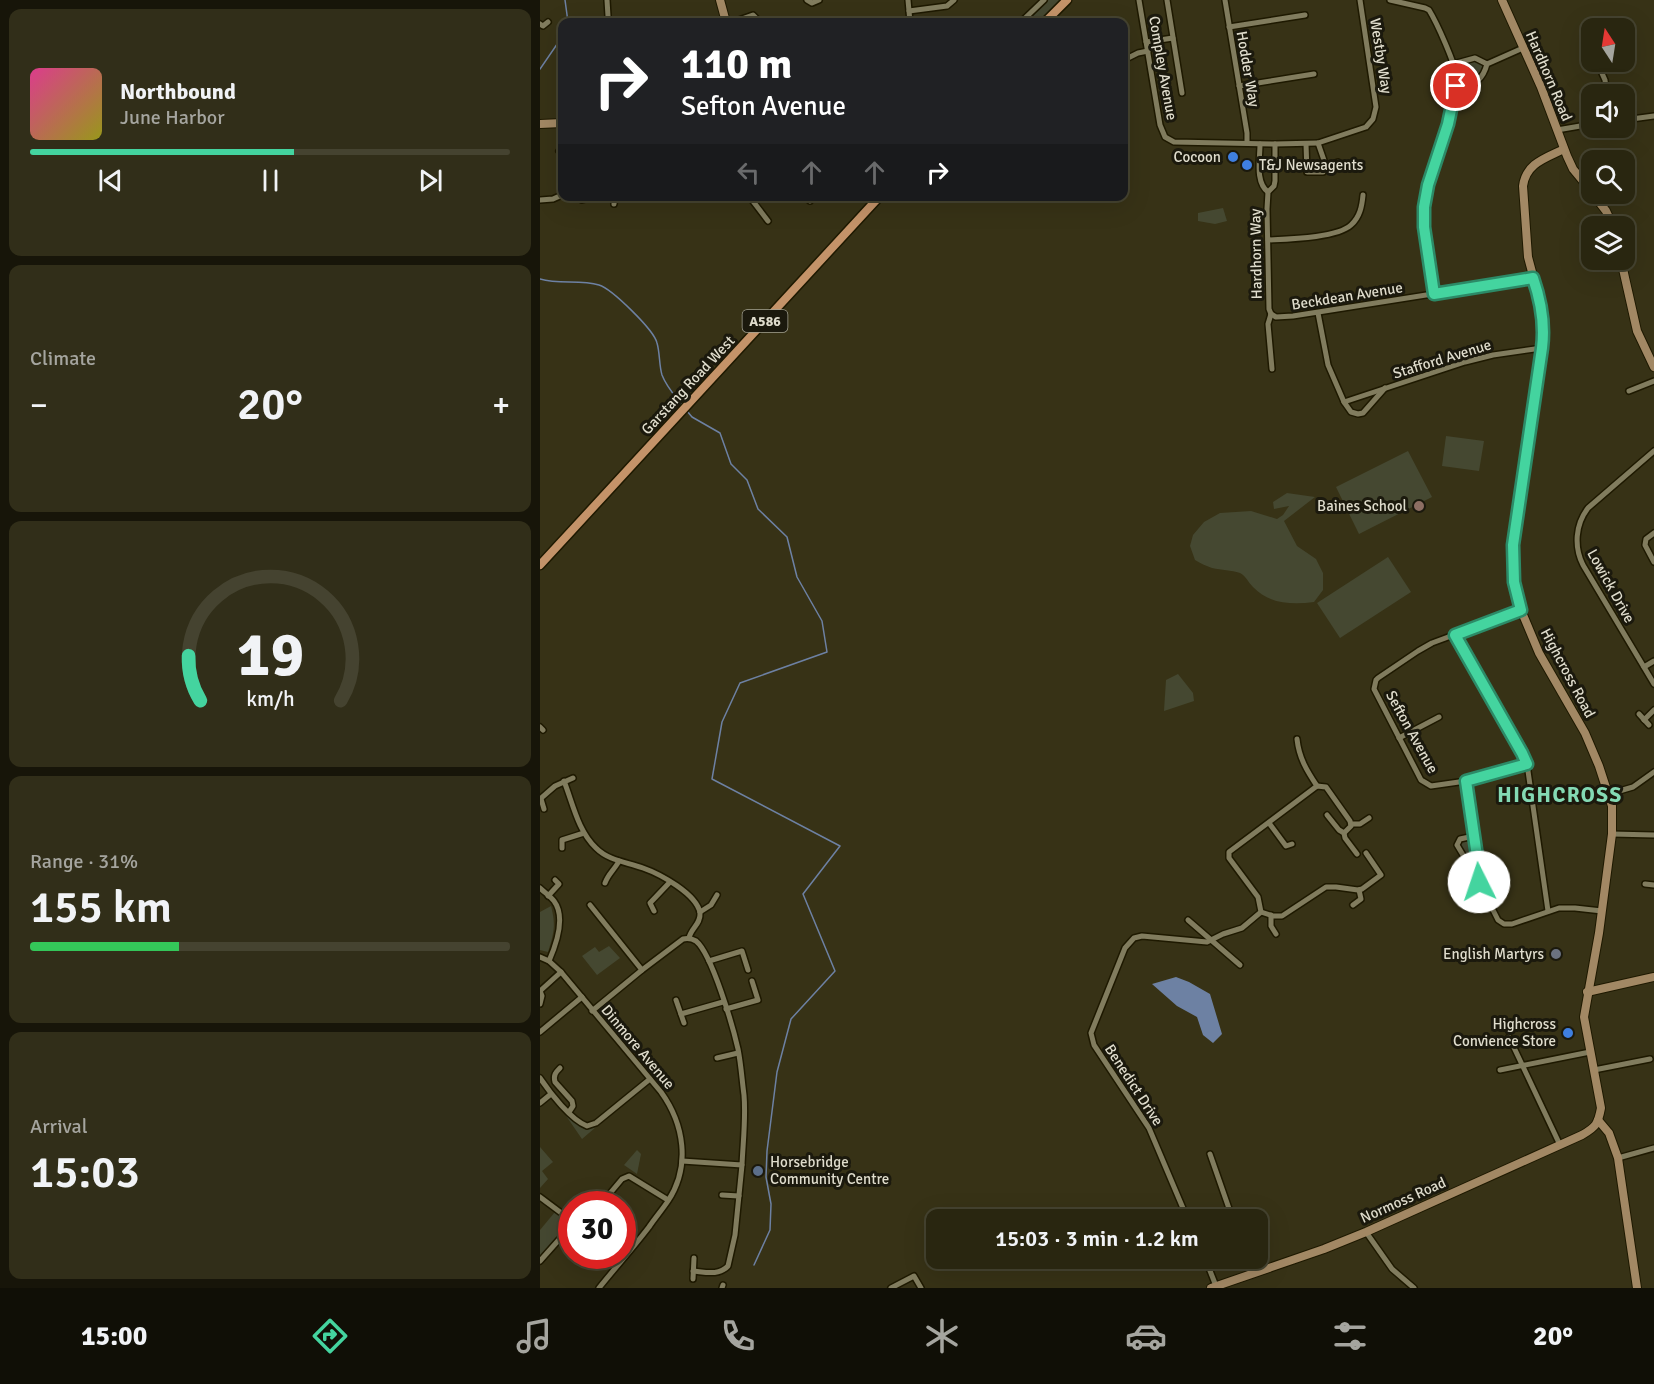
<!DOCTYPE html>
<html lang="en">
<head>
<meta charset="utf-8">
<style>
  body { margin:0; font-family:Signika,sans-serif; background:#312e19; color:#f1f3f6; height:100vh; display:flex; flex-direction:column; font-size:22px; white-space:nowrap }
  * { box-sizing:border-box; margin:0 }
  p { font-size:20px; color:#a5a59f }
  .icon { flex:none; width:33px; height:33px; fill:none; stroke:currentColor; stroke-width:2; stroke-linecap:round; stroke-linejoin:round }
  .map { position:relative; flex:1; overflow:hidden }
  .details { display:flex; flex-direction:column; gap:9px; padding:9px; background:#171509; width:540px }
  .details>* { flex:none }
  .hud { position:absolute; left:18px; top:18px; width:570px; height:183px; border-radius:12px; box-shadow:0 6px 24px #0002,0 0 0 2px #454330; background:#202124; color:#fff; overflow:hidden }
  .needle { width:39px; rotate:348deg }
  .tools { position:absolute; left:1041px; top:18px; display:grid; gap:12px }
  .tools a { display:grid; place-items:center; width:54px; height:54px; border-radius:12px; background:#292610; box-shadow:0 6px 24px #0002,0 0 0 2px #454330; font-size:30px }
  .speed { position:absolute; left:18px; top:1191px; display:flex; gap:12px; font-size:30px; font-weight:700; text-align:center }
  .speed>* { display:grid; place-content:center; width:78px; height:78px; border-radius:50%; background:#292610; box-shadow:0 6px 24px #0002,0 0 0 2px #454330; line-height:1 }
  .speed .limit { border:9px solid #d22; background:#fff; color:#111 }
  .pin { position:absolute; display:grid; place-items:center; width:51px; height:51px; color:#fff; margin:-26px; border:3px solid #fff; border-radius:50%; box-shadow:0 2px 6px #0007 }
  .me { position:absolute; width:66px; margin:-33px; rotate:356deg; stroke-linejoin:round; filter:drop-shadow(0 0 4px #0008) }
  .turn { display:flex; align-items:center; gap:21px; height:126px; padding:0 24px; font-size:27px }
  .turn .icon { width:78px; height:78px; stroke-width:2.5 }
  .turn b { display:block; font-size:42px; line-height:51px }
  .lanes { display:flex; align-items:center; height:57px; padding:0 24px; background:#0003; justify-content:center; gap:30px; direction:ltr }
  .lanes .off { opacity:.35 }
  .big { font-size:45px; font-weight:600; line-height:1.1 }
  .details .card { flex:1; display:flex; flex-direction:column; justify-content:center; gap:9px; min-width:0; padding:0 21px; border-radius:12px; background:#312e19 }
  .details .dial { align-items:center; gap:0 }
  .dial svg { height:156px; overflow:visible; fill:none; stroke:#454330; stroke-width:7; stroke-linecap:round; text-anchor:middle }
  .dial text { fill:#f1f3f6; stroke:none }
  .song { display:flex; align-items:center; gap:18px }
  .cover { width:72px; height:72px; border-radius:9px; background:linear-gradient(135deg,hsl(330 70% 55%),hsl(60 70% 35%)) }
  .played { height:6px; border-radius:3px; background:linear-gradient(90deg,#44d49f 55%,#454330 55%) }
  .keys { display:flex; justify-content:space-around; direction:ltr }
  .heat { display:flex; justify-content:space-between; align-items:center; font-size:33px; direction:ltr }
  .charge { height:9px; border-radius:4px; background:linear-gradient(90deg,#34c759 31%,#454330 0) }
  .trip { position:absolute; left:386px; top:1209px; width:342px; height:60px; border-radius:12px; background:#292610; box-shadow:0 6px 24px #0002,0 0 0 2px #454330; font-weight:600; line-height:60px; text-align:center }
  .tab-bar { display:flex; height:96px; justify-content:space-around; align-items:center; background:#100f06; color:#a5a59f }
  .tab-bar .icon { width:42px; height:42px }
  .tab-bar .current { color:#44d49f }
  .tab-bar b { font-size:27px; color:#f1f3f6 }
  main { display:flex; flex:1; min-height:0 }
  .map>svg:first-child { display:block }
</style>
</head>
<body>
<main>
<section class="details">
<div class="card">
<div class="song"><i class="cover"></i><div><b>Northbound</b><p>June Harbor</p></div></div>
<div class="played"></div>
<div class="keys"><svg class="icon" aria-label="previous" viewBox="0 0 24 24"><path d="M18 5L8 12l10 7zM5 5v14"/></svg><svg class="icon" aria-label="pause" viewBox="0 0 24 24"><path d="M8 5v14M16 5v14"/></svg><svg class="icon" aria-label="next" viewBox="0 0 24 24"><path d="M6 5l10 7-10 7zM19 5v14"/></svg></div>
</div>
<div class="card"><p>Climate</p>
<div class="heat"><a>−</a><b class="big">20°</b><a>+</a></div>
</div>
<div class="card dial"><svg viewBox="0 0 100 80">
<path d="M14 69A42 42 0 1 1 86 69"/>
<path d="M14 69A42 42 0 0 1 8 46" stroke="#44d49f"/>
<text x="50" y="56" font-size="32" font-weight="700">19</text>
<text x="50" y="72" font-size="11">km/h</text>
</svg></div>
<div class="card"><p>Range · 31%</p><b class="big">155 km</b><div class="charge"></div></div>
<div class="card"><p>Arrival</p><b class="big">15:03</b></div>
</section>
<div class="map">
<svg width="1114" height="1288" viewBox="0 0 1114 1288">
  <rect width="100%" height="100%" fill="#373216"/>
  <g fill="#454831">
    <polygon points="507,0 519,0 498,22 484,22"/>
    <polygon points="931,58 947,64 941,78 916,90 913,64"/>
    <polygon points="683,208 687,221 675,224 658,221 658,213"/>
    <polygon points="906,436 944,441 939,471 902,466"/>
    <polygon points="868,451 892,497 819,534 796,487"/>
    <path d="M 747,493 L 775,497 L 744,521 L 757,546 L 776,559 L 783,573 L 783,590 L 774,602 C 752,605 729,604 713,587 C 708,582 706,576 700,573 C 691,570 682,570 672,568 C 666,566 660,563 655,560 L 650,546 L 653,535 L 664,522 L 680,513 L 711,511 L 737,519 L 743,515 L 749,506 L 734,509 L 733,502 Z"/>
    <polygon points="848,557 871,592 800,638 777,603"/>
    <polygon points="638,674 653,693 654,701 624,711 626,680"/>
    <polygon points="934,836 939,882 918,842"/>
    <path d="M 11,906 C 16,925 14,933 8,952 L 0,950 L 0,912 Z"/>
    <polygon points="69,946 80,958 57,975 42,956 55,947 59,952"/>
    <polygon points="11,1094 48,1128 56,1127 42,1139"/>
    <polygon points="0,1147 13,1162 2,1171 8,1179 0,1188"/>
    <polygon points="97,1150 101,1154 97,1174 84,1165"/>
    <polygon points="15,1212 31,1224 0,1259 0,1230"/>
  </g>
  <polygon fill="#6d81a3" points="636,977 649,982 670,994 682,1034 673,1043 663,1035 657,1017 637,1006 612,984"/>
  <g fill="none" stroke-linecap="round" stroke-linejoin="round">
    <g stroke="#6d81a3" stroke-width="1.5">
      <polyline points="25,0 28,22"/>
      <polyline points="0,69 22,37"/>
      <path d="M 0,279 C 19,285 40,279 59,285 C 72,289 114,330 117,343 C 120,353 119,365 122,375 C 126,386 135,396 142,405"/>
      <polyline points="147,411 152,417 180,433 191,464 207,480 218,509 247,537 257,577 282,621 287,652 200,683 182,722 172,779 300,846 263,894 295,971 251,1019 237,1072 227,1151 226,1177 231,1204 230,1230 214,1265"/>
    </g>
    <g stroke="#1e1900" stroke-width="8">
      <g id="street">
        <polyline points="267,0 272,3 279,0"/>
        <polyline points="368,0 370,22"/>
        <polyline points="599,0 620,125 625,137 634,142 735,144 778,143 826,127 833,119 836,107 820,0"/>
        <polyline points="627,0 642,93"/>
        <polyline points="685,0 707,133 707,143"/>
        <path d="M 850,0 L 885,8 L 889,10 C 897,23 915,63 917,78 C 919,97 902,143 896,163 C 892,175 887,186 885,198 C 880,230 889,263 894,294"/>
        <polyline points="369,11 407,6 414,0"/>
        <polyline points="67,22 68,16 67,0"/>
        <polyline points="193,22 213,15 219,21"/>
        <polyline points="481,22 504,0"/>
        <polyline points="0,24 3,26 8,22"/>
        <polyline points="689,27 765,15"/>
        <polyline points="606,42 633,38"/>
        <polyline points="1050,45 1052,48"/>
        <polyline points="584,60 598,53 608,51"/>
        <polyline points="1057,62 1065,80 1067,94"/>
        <polyline points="913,64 935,58 947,64"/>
        <polyline points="699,86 774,74"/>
        <path d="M 916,90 C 933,83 942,83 947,64 L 983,48"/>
        <polyline points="1084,120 1114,116"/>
        <polyline points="1017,130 1052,124"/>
        <polyline points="778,143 786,166 798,162"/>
        <path d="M 720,144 C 720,159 715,182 728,192"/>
        <polyline points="766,144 767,172 783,172"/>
        <polyline points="19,151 22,154"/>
        <polyline points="22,171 21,177 22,188"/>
        <polyline points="33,196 42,200 56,196"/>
        <polyline points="209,196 228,221"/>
        <polyline points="126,199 127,196"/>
        <polyline points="0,200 13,199 22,195"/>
        <polyline points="270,201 271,196"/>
        <polyline points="74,204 75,196"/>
        <path d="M 728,240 C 748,239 797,238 811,225 C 820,217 822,206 823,195"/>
        <polyline points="778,313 788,365 804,402 925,362 953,355 1002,348"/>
        <polyline points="731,314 736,317 753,316 994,278"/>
        <polyline points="731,314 729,309 727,209 728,192 734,186 735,181 735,144"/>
        <polyline points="731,314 728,324 732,369"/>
        <polyline points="1089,391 1114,381"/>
        <polyline points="804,402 811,412 818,414 823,413 845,388"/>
        <path d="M 1114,451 L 1048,508 C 1035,525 1034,547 1043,565 L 1114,684"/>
        <polyline points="1114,533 1106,539 1105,545 1114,562"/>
        <polyline points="981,610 892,643 878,651 838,678 836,680 834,689 881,780 891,786 926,781 987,764"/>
        <polyline points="915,635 983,753 987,764 1008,911"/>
        <polyline points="1104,667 1114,661"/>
        <polyline points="1099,714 1109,725"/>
        <polyline points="1104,720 1114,710"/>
        <polyline points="0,727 3,730"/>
        <polyline points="859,738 899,717"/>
        <path d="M 757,739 C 759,758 767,771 777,786"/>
        <path d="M 24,781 C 33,804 38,831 56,848 C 69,861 87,862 103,868 C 120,874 157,894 160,913 C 161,924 151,928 149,938"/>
        <polyline points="926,781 934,836 920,839 917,845 939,882 958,920 964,924 972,924 1019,908 1035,908 1062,911"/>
        <polyline points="1069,794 1093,787 1114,772"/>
        <polyline points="0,799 15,786 33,778"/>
        <polyline points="1,799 4,809"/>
        <polyline points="787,815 799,830 804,833 805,838 817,854"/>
        <polyline points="729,823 746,846 752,844"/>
        <polyline points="811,824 820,824 829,818"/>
        <polyline points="1072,834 1114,835"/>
        <polyline points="934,836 939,881"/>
        <polyline points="22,848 22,840 44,833"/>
        <path d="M 65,883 C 68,874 75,869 79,861"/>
        <polyline points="1105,884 1114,885"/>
        <path d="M 0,888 C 4,892 10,896 14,901 C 26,917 16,945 9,961"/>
        <polyline points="8,896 19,884 15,880"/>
        <polyline points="50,905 102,970"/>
        <polyline points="813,905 821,899 819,890"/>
        <polyline points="114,911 110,903 130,882"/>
        <polyline points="160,912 171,905 177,895"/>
        <polyline points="721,912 733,916 742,916 786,887 796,887 818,890 822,889 841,875 826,853"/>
        <polyline points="731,915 731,926 736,934"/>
        <polyline points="648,920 700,965"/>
        <path d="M 0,957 L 9,961 L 21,972 L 121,1092 C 144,1124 151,1166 128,1201 C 122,1210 115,1218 109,1227 C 93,1248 75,1268 59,1288"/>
        <polyline points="169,961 202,951 208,970"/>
        <polyline points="136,1000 144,1023"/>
        <polyline points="0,1004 2,996 0,991 21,972"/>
        <polyline points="186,1009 218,1000 212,981"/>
        <path d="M 52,1011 L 102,970 L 143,939 C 148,938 151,938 156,941 C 172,954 193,1027 198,1049 C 201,1064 202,1080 204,1095 C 206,1118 203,1142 202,1165 L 142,1161"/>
        <polyline points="141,1014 183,1002"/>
        <polyline points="0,1032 42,997"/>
        <polyline points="969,1037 1020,1145"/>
        <polyline points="177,1058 198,1053"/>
        <path d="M 20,1068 C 16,1072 13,1075 15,1082 L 32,1101 L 33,1106 L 29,1112"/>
        <polyline points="960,1070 1050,1052"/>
        <polyline points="1054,1070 1110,1059"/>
        <path d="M 0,1078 C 10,1093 31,1120 47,1126 L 56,1123 L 110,1079"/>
        <polyline points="0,1103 11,1094"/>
        <polyline points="670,1154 693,1220"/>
        <polyline points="1078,1158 1114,1148"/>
        <polyline points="182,1195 199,1196"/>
        <polyline points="0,1197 32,1221"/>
        <polyline points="61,1204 82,1179 89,1176 128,1200"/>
        <polyline points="648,1220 609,1128 554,1045 551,1033 585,948 594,938 602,936 667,942 683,934 702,928 721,912 718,897 689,858 689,852 777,786 786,787 810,821 811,826 804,833"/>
        <polyline points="826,1232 852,1269 874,1288"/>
        <polyline points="665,1258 676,1286"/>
        <polyline points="707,1258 712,1273"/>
        <polyline points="0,1261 32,1225"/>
        <path d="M 153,1271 C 165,1272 179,1276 188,1266 L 195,1235 L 202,1165"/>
        <polyline points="153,1279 154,1258"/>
        <polyline points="182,1288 183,1285"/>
        <polyline points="351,1288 374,1276 381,1288"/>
      </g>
    </g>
    <g stroke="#1e1900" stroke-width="10">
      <g id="secondary">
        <polyline points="180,0 186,22"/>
        <polyline points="962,0 1001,87 1027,156 1033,169 1052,192"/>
        <polyline points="0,124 22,123"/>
        <polyline points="1053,194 1066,211 1073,226"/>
        <polyline points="1081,260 1097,331 1114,367"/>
        <polyline points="1047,992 1114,977"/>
        <polyline points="1058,1120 1069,1133 1078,1158 1097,1288"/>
        <path d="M 671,1288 L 784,1249 L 826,1232 L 1042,1135 C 1056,1127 1058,1124 1061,1108 L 1044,1017 L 1059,933 L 1072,834 L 1072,806 L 1059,766 L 1045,733 L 999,653 L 981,610 L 974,582 L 974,543 L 1002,342 L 1000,302 L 988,257 L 983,186 C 986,163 1006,158 1024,149"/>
      </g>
    </g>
    <g stroke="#1e1900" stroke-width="11">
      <g id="primary">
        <polyline points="505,22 527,0"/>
        <polyline points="0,565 340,196"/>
      </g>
    </g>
    <use href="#street" stroke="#817c5e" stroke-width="5"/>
    <use href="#secondary" stroke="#a28864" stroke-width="8"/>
    <use href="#primary" stroke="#c49369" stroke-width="8"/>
  </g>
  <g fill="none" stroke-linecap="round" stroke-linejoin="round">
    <g stroke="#2c8a67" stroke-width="15">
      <path id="route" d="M 916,86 L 908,124 L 888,185 L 884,207 L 884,227 L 894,294 L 993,278 C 1001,301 1005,324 1002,348 L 973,545 L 974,582 L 981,610 L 915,635 L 982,753 L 987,764 L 926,781 L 937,856 L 939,882"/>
    </g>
    <use href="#route" stroke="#44d49f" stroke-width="10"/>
  </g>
  <g fill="#3f7fe0" stroke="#1b190d" stroke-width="2">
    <circle cx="693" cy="157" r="6"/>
    <circle cx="707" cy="165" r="6"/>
    <circle cx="1028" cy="1033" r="6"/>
  </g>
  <circle fill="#8d6e63" stroke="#1b190d" stroke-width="2" cx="879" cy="506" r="6"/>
  <circle fill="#6b7280" stroke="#1b190d" stroke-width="2" cx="1016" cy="954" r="6"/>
  <circle fill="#5c6f8a" stroke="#1b190d" stroke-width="2" cx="218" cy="1171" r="6"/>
  <g text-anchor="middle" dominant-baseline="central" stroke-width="6" stroke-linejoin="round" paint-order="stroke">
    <rect fill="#1b190d" stroke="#a4a293" stroke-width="1.5" x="202.5" y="310" width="45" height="22" rx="4.5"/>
    <g font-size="14" font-weight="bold" fill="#dfdccc">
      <text x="225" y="321">A586</text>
    </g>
    <g font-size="15" fill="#dfdccc" stroke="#1b190d">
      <text transform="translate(841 56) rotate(81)">Westby Way</text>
      <text transform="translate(623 68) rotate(80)">Compley Avenue</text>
      <text transform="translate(708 69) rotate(80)">Hodder Way</text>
      <text transform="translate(1009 76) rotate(67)">Hardhorn Road</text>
      <text transform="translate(716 254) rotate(-91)">Hardhorn Way</text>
      <text transform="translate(807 296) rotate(-9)">Beckdean Avenue</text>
      <text transform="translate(902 359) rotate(-17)">Stafford Avenue</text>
      <text transform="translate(148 385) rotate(-47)">Garstang Road West</text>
      <text transform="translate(1071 586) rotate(61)">Lowick Drive</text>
      <text transform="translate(1028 673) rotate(62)">Highcross Road</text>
      <text transform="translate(872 732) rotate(61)">Sefton Avenue</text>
      <text transform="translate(98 1047) rotate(50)">Dinmore Avenue</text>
      <text transform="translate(594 1085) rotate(57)">Benedict Drive</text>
      <text transform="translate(863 1200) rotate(-24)">Normoss Road</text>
    </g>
    <g font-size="15" fill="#dfdccc" stroke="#1b190d" text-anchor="end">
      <text x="681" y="157">Cocoon</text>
      <text x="719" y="165" text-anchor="start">T&amp;J Newsagents</text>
      <text x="867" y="506">Baines School</text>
      <text x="1004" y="954">English Martyrs</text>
      <text x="1016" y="1024">Highcross<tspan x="1016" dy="17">Convience Store</tspan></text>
      <text x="230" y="1162" text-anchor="start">Horsebridge<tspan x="230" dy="17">Community Centre</tspan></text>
    </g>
    <g font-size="21" font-weight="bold" letter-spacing="1.5" fill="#84dab4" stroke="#1b190d">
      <text x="1020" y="795">HIGHCROSS</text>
    </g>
  </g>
</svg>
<div class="tools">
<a><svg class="needle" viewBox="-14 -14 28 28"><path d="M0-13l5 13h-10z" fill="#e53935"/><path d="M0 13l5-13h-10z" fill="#a5a59f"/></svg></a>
<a><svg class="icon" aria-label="sound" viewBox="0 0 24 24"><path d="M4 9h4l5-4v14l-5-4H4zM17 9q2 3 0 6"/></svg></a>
<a><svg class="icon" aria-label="search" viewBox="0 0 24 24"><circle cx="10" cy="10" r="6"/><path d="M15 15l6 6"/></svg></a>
<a><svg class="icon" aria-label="layers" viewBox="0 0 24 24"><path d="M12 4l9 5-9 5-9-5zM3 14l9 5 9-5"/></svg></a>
</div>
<div class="speed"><div class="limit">30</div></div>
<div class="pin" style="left:916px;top:86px;background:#d93025"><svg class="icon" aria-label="arrive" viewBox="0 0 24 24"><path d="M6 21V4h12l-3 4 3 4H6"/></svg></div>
<svg class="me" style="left:939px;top:882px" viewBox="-20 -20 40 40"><circle r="19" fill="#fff"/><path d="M0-13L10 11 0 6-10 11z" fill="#44d49f"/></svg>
<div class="trip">15:03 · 3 min · 1.2 km</div>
<div class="hud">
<div class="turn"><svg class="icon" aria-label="right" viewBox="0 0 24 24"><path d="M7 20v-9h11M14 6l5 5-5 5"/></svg><div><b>110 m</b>Sefton Avenue</div></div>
<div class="lanes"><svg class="icon off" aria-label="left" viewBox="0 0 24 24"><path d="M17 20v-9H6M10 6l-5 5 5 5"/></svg><svg class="icon off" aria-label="ahead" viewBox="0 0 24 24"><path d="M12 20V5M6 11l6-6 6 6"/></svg><svg class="icon off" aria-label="ahead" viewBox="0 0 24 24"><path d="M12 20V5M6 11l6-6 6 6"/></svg><svg class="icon" aria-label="right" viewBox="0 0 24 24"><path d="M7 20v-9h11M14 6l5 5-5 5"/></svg></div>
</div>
</div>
</main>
<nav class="tab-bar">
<b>15:00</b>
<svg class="icon current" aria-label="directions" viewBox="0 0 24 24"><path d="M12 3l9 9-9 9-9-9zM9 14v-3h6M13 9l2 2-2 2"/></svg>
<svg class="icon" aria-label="music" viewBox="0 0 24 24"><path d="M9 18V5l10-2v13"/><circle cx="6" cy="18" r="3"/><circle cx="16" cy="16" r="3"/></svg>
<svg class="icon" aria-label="phone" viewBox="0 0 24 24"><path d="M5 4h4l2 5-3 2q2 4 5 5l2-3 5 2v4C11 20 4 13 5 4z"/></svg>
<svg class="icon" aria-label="climate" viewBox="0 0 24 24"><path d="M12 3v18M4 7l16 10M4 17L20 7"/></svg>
<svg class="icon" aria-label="car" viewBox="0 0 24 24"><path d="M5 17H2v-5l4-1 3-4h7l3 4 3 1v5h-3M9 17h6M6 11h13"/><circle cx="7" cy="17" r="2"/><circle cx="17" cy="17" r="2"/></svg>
<svg class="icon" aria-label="filters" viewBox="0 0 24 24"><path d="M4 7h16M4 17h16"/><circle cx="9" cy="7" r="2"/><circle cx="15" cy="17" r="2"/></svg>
<b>20°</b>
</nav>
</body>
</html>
